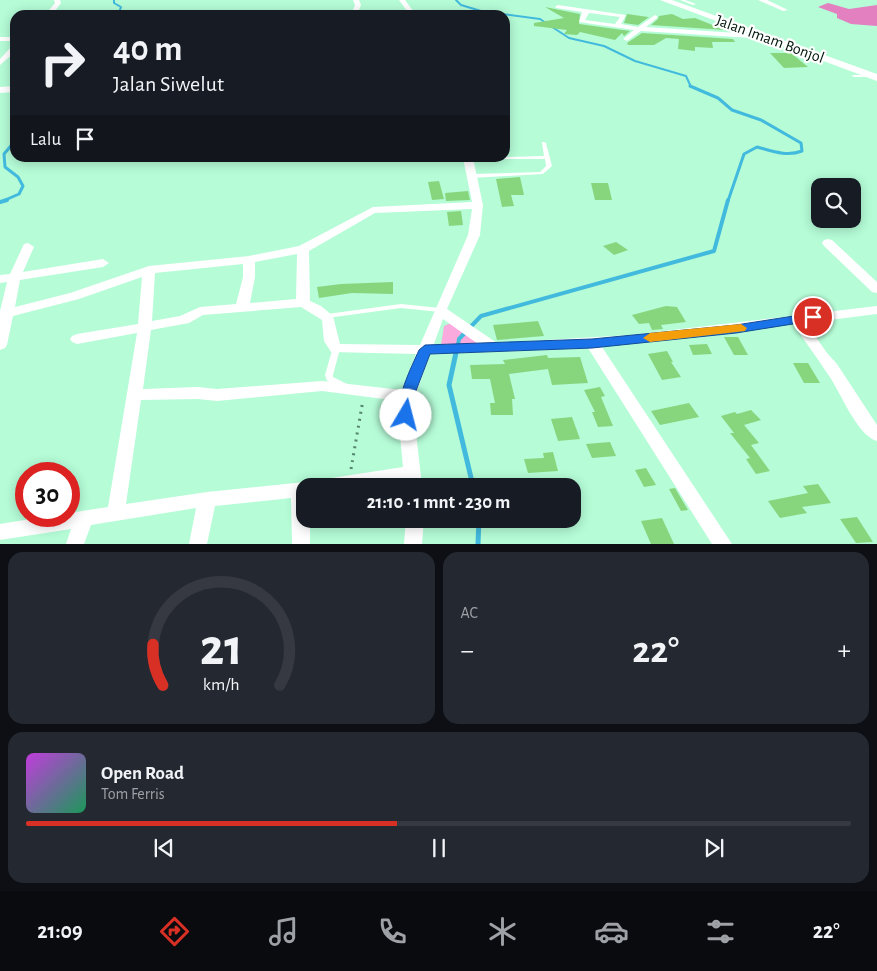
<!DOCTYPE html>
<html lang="id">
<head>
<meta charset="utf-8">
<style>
  body { margin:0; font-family:"Alegreya Sans",sans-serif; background:#242831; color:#f1f3f6; height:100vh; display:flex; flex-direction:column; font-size:19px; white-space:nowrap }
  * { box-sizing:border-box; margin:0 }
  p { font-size:16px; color:#9ea1a6 }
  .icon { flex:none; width:28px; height:28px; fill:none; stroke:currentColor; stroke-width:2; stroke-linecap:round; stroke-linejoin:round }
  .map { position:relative; height:544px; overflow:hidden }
  .drawer { display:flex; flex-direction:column; gap:8px; padding:8px; background:#0d0f14; flex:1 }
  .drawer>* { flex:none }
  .banner { position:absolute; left:10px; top:10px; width:500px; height:152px; border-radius:15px; box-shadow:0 2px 12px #0003; background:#171b24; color:#f1f3f6; overflow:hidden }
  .buttons { position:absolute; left:811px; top:178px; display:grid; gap:10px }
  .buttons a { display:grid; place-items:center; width:50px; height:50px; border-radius:10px; background:#171b24; box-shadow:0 2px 12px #0003; font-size:25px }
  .speed { position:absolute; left:15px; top:462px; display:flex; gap:10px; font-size:25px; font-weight:700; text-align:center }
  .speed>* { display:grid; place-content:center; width:65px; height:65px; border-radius:50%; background:#171b24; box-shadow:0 2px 12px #0003; line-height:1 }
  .speed .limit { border:8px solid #d22; background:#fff; color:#111 }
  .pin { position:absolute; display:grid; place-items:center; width:42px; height:42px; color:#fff; margin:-21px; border:2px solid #fff; border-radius:50%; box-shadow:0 1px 5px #0007 }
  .me { position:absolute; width:55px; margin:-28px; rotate:8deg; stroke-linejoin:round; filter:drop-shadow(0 0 4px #0008) }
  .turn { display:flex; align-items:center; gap:18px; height:105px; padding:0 20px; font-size:22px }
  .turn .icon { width:65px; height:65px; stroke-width:2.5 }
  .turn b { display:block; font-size:35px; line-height:42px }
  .then { display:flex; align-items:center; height:48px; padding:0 20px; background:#0003; gap:10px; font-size:19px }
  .big { font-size:38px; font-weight:700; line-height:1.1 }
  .drawer .card { flex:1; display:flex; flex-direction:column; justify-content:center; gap:8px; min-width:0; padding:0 18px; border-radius:15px; background:#242831 }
  .drawer .dial { align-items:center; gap:0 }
  .dial svg { height:130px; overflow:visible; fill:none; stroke:#363941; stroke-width:7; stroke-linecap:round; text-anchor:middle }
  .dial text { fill:#f1f3f6; stroke:none }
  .song { display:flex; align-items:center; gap:15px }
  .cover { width:60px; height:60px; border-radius:8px; background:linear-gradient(135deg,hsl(290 70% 55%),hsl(150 70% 35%)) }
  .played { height:5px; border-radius:2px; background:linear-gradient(90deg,#d93025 45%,#363941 45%) }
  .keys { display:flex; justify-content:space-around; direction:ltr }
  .heat { display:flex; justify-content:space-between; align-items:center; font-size:28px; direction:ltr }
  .drawer .tiles { flex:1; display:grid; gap:8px; grid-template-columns:1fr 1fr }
  .card:last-child { grid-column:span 2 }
  .trip { position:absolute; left:296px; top:478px; width:285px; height:50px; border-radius:15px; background:#171b24; box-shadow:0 2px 12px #0003; font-weight:700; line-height:50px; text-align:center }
  .dock { display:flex; height:80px; justify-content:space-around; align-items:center; background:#090b0e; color:#9ea1a6 }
  .dock .icon { width:35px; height:35px }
  .dock .active { color:#d93025 }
  .dock b { font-size:22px; color:#f1f3f6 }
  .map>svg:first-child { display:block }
</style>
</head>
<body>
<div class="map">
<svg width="877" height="544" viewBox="0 0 877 544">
  <rect width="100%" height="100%" fill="#b5fcd7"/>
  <polygon fill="#fbaadd" points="451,323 480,344 441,345 444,326"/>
  <polygon fill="#e280c0" points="828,3 849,9 877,5 877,26 851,24 837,18 837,14 818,7"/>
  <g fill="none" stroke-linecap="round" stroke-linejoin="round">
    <g stroke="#42badd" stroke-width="2">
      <polyline points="114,0 114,3 121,7 118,15"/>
      <polyline points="456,0 461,5 481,11 540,19 569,38 604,46 635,61 686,76 691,87"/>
    </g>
    <g stroke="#42badd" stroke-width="3">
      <path d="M 690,86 L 718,98 L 732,110 L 761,120 L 801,143 L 802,151 C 787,157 772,151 757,147 L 744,154 L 728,201"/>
      <polyline points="3,201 19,194 23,186 18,177 5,167 4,154 15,141"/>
    </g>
    <g stroke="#42badd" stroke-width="4">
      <polyline points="0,202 7,200"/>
      <polyline points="457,350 459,339 481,316 714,251 728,200"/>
    </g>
    <g stroke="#42badd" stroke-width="5">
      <polyline points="457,348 449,385 473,486"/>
      <polyline points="478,544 479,519"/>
    </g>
  </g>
  <g fill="#87d67d">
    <polygon points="545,7 580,14 579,24 630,31 624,36 622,33 615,40 580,32 577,35 564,34 567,30 534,26 534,23 564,18"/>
    <polygon points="627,14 648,17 649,17 638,25 624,23"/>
    <polygon points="672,14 683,19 695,18 725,30 651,25 658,19 659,16"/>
    <polygon points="642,33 733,39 735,42 712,42 713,48 695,47 695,51 678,49 679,39 666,38 654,45 628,45 627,43"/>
    <polygon points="770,53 791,53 808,67 784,68"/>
    <polygon points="520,177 524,195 511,195 514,206 502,207 496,179"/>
    <polygon points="439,181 444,199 432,200 428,182"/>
    <polygon points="591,183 608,183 612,200 595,200"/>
    <polygon points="468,191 470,200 446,201 445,193"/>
    <polygon points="461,211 463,225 449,226 447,212"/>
    <polygon points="616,242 628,250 614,255 603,246"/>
    <polygon points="393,282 393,294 352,293 319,298 317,287 341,284"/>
    <polygon points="666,306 677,307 686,322 661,325 663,329 652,330 649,323 639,324 632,315"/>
    <polygon points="538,321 544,336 497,340 493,325"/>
    <polygon points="724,337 738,337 748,355 734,355"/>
    <polygon points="707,344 712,354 693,355 689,345"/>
    <polygon points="667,351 673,362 671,362 681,377 662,380 648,354"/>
    <polygon points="547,355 548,358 580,357 588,383 552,385 548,369 509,374 515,399 512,399 513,415 491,415 490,403 495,403 490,379 472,379 470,365 505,364 503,360"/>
    <polygon points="793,363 808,363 820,383 804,383"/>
    <polygon points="600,387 605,396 601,397 613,426 598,427 592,412 595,412 584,390"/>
    <polygon points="689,403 699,417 660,425 651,411"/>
    <polygon points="751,410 761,420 744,425 759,443 751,445 770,471 756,474 746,459 750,458 730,433 734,433 721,416 735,412 737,414"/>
    <polygon points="572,417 580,439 558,441 551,419"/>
    <polygon points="610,442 616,456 592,458 586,444"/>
    <polygon points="553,452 558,471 528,473 524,459 544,458 543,453"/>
    <polygon points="646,468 656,485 644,487 635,470"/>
    <polygon points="818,484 831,503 802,507 807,513 780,518 768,501 808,493 803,486"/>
    <polygon points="675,488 688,510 681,511 669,489"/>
    <polygon points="857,517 873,542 856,543 840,519"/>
    <polygon points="662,518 674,544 651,544 641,521"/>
  </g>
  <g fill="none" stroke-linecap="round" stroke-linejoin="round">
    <polyline stroke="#57856e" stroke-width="3" stroke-dasharray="2 5" stroke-linecap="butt" points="351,469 363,400"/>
    <g fill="#fff" fill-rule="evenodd">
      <polygon points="680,0 685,0 696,4 693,5"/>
      <polygon points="853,75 873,75 875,76 873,77 854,77 852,76"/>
      <polygon points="542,142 544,142 546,143 552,166 543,174 472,178 469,176 472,174 540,172 546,166 545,159 505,159 503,158 505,158 505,157 544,156 542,143"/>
      <polygon points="401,304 440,308 443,310 440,312 401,308 327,318 324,316 327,314"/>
      <polygon points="333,347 339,347 340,349 333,375 333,377 349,385 350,387 349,389 346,390 343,389 327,381 325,375"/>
    </g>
    <g fill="#fff" fill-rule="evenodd">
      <polygon points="54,0 60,0 61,3 52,15 45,15 55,3"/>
      <polygon points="353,0 359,0 361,5 359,10 407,11 399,0 405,0 416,15 351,15 355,5"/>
      <polygon points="758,0 767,0 788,10 783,11"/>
      <path d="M 558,5 L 626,15 L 621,24 L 638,27 L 655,15 L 657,16 L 657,18 L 646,27 L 766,35 L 770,37 L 766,39 L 641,31 L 627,41 L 623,39 L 634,30 L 579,22 L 582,12 L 556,8 L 555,7 ZM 589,13 L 620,17 L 615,24 L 585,20 Z"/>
      <rect x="0" y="37" width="15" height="4"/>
      <polygon points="12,46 15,46 15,52 0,65 0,59"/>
      <polygon points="15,86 15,92 0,93 0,87"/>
      <path d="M 463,158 L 473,158 L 483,205 L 480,235 L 447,309 L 497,343 L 630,335 L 877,306 L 877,314 L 806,323 L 827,353 L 837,364 L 877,425 L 877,441 C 856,435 840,390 827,373 C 816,356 804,341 794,324 L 602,347 L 732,544 L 712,544 L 588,348 L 430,354 L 415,396 L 414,415 L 422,486 L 404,486 L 404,481 L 371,486 L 316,486 L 319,481 L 325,479 L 403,467 L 398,415 L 399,401 L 322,391 L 217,401 L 198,399 L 141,400 L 126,504 L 207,492 L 305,482 L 312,486 L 305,486 L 305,519 L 310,519 L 310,544 L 292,544 L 291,498 L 215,506 L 207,544 L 189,544 L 196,508 L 91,525 L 84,544 L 66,544 L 71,529 L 0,540 L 0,524 L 49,516 L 69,516 L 69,513 L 108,507 L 137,333 L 77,344 L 72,342 L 70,339 L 72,336 L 77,334 L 138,324 L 142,277 L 79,299 L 13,316 L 7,345 L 5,348 L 0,350 L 0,311 L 7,282 L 0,283 L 0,275 L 10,274 L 24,244 L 28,243 L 34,247 L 23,272 L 103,259 L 109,263 L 103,267 L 20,280 L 15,307 L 70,293 L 149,266 L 249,256 L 299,246 L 373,207 L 472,202 ZM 472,209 L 468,235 L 420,345 L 340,344 L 333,316 L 321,306 L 310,301 L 309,251 L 375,213 ZM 297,254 L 296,299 L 250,303 L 255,277 L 255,262 ZM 243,264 L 243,277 L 236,304 L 200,307 L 180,316 L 152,321 L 155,273 ZM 301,307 L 322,320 L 324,341 L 331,352 L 416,354 L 402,390 L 322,381 L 217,389 L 198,387 L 143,389 L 151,330 L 189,323 L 203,315 ZM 443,319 L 478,344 L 434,344 Z"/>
      <polygon points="828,239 832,240 877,282 877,293 872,292 824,246 822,243 824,240"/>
      <polygon points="406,519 424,519 422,544 404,544"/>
    </g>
    <polygon fill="#fff" fill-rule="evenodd" points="660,0 672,0 877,74 877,81"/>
  </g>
  <path fill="#1a73e8" stroke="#114b97" d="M 813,313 L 818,314 L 819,317 L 818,320 L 736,333 L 592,348 L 430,354 L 414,396 L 411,418 L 401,418 C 393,403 412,366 419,350 L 425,345 L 592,339 L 736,325 Z"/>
  <polygon fill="#f59e0b" points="741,324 747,328 745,331 650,342 643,338 650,333"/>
  <g text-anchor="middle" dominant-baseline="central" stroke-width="4.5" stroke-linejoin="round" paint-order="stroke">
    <g font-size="16" fill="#00170c" stroke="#fff">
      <text transform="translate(770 39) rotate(20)">Jalan Imam Bonjol</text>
    </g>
  </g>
</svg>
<div class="buttons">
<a><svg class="icon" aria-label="search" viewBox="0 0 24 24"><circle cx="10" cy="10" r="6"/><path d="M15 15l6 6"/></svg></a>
</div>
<div class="speed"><div class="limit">30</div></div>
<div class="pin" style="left:813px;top:317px;background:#d93025"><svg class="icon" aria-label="arrive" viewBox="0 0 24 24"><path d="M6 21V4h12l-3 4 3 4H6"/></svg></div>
<svg class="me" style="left:406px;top:415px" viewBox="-20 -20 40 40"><circle r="19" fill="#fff"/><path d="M0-13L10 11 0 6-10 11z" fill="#1a73e8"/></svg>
<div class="trip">21:10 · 1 mnt · 230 m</div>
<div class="banner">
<div class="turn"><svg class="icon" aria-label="right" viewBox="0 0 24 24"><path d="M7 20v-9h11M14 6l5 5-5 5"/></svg><div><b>40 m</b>Jalan Siwelut</div></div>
<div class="then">Lalu<svg class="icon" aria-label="arrive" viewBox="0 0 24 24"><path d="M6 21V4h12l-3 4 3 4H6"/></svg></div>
</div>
</div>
<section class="drawer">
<div class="tiles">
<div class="card dial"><svg viewBox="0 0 100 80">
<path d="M14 69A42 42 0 1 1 86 69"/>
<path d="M14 69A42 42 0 0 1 8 44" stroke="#d93025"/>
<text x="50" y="56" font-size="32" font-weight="700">21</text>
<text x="50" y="72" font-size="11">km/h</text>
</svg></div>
<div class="card"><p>AC</p>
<div class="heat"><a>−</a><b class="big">22°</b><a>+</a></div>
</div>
<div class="card">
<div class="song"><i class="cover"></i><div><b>Open Road</b><p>Tom Ferris</p></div></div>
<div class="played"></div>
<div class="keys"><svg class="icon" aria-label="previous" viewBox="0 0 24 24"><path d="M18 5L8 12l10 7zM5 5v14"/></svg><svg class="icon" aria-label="pause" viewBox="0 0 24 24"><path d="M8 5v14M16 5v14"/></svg><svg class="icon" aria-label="next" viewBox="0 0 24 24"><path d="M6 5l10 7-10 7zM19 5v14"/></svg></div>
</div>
</div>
</section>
<nav class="dock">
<b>21:09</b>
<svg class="icon active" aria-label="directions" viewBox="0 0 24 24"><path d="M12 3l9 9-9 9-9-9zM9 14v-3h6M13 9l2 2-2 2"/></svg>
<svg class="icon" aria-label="music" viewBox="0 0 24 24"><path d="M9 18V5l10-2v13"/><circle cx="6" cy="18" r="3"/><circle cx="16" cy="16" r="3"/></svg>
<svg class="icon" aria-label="phone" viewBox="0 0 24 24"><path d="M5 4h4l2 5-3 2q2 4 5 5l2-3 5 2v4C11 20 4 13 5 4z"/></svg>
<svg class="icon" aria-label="climate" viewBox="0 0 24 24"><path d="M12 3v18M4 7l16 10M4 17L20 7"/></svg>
<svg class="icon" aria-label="car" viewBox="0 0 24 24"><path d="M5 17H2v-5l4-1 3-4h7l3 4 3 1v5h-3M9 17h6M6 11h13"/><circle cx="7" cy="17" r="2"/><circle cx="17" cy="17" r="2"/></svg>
<svg class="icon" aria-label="filters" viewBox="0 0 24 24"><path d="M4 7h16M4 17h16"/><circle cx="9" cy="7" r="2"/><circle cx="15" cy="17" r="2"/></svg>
<b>22°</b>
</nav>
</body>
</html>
